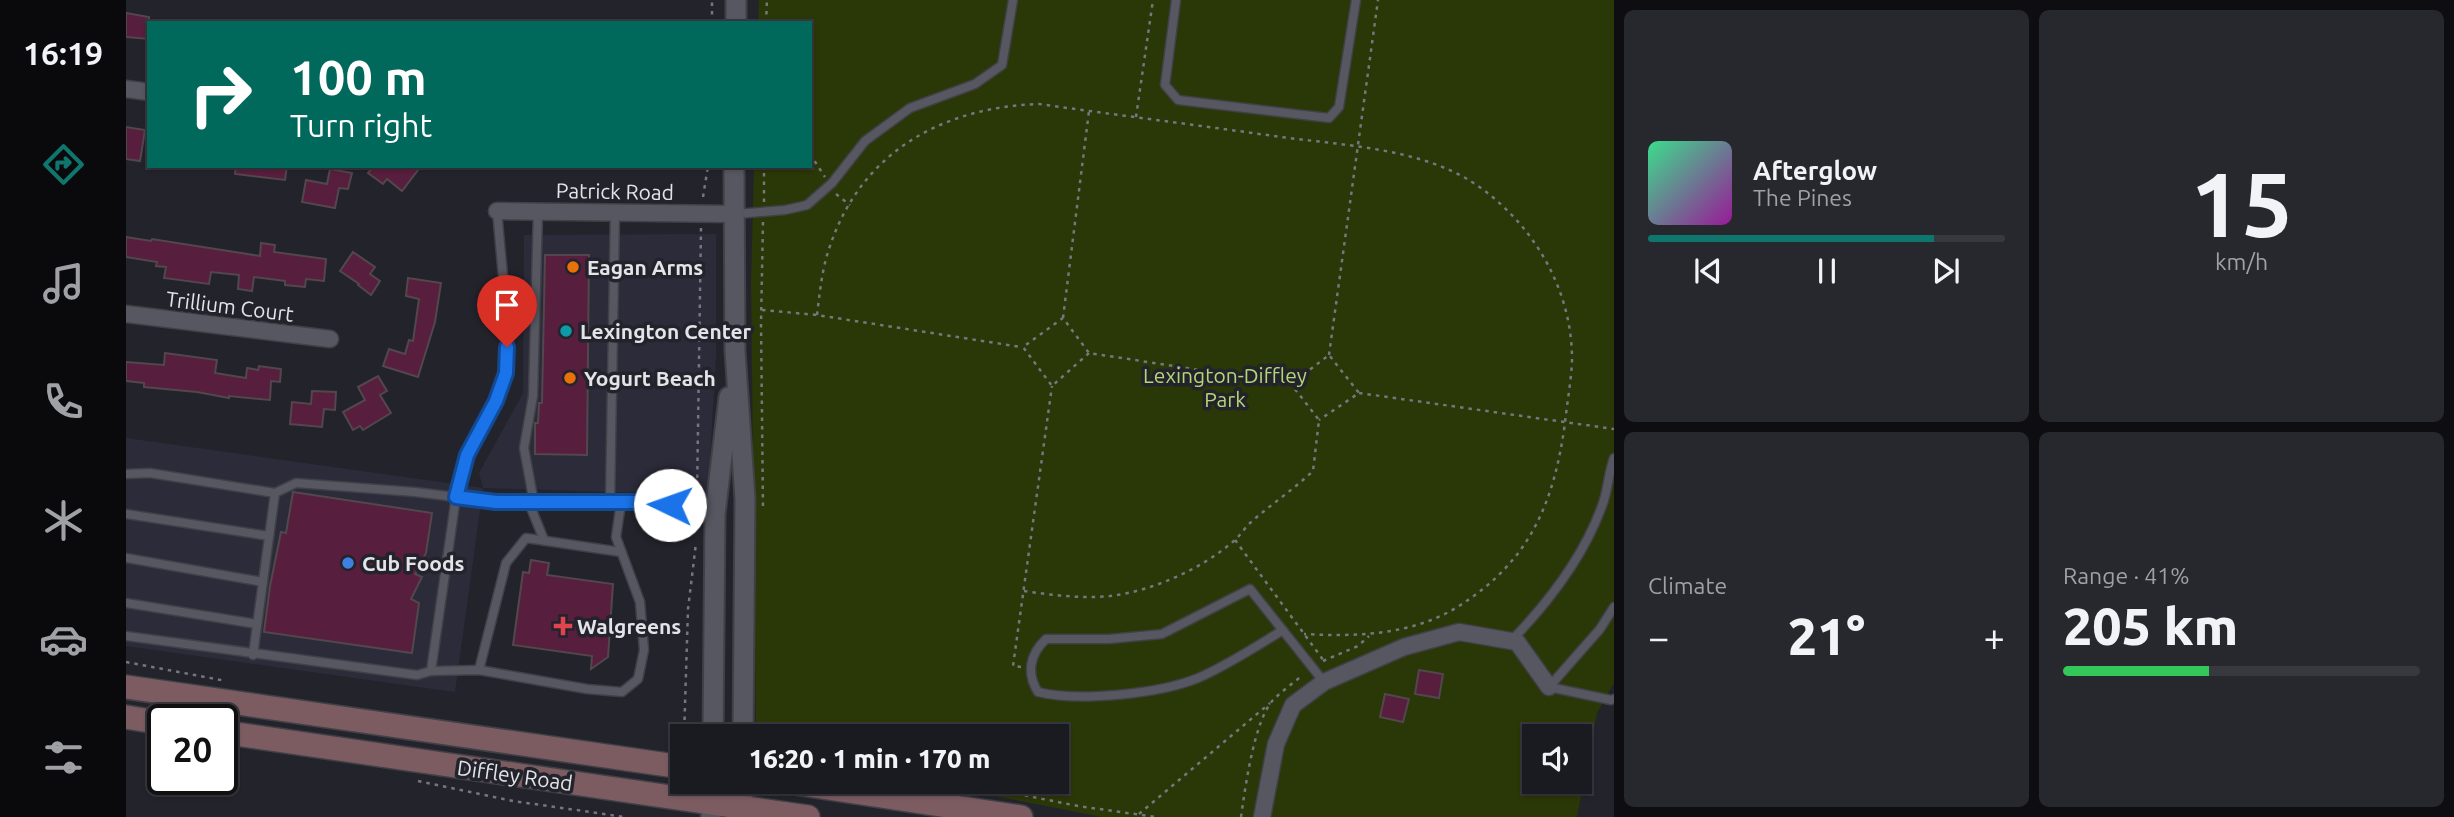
<!DOCTYPE html>
<html lang="en">
<head>
<meta charset="utf-8">
<style>
  body { margin:0; font-family:Ubuntu,sans-serif; background:#27272e; color:#f1f3f6; height:100vh; display:flex; flex-direction:column; font-size:26px; white-space:nowrap }
  * { box-sizing:border-box; margin:0 }
  p { font-size:23px; color:#9fa1a5 }
  .icon { flex:none; width:38px; height:38px; fill:none; stroke:currentColor; stroke-width:2; stroke-linecap:round; stroke-linejoin:round }
  .map { position:relative; flex:1; overflow:hidden }
  .side { display:flex; flex-direction:column; gap:10px; padding:10px; background:#0e0e12; width:840px }
  .side>* { flex:none }
  .banner { position:absolute; left:21px; top:21px; width:665px; height:147px; border-radius:0px; box-shadow:0 2px 5px #0004,0 0 0 2px #38383f; background:#00695c; color:#fff; overflow:hidden }
  .controls { position:absolute; left:1396px; top:724px; display:grid; gap:14px }
  .controls a { display:grid; place-items:center; width:70px; height:70px; border-radius:0px; background:#1a1a21; box-shadow:0 2px 5px #0004,0 0 0 2px #38383f; font-size:35px }
  .speed { position:absolute; left:21px; top:704px; display:flex; gap:14px; font-size:35px; font-weight:700; text-align:center }
  .speed>* { display:grid; place-content:center; width:91px; height:91px; border-radius:50%; background:#1a1a21; box-shadow:0 2px 5px #0004,0 0 0 2px #38383f; line-height:1 }
  .speed .limit { border:4px solid #111; border-radius:10px; background:#fff; color:#111 }
  .pin { position:absolute; display:grid; place-items:center; width:60px; height:60px; color:#fff; margin:-72px -30px; border-radius:50% 50% 50% 0; rotate:-45deg; box-shadow:0 0 7px #0007 }
  .pin .icon { rotate:45deg }
  .me { position:absolute; width:77px; margin:-38px; rotate:273deg; stroke-linejoin:round; filter:drop-shadow(0 0 5px #0008) }
  .turn { display:flex; align-items:center; gap:24px; height:147px; padding:0 28px; font-size:32px }
  .turn .icon { width:91px; height:91px; stroke-width:2.5 }
  .turn b { display:block; font-size:49px; line-height:60px }
  .big { font-size:52px; font-weight:800; line-height:1.1 }
  .side .widget { flex:1; display:flex; flex-direction:column; justify-content:center; gap:10px; min-width:0; padding:0 24px; border-radius:10px; background:#27272e }
  .side .dial { align-items:center; gap:0 }
  .dial b { font-size:91px; line-height:1 }
  .song { display:flex; align-items:center; gap:21px }
  .cover { width:84px; height:84px; border-radius:10px; background:linear-gradient(135deg,hsl(150 70% 55%),hsl(300 70% 35%)) }
  .played { height:7px; border-radius:4px; background:linear-gradient(90deg,#0f766e 80%,#38383f 80%) }
  .keys { display:flex; justify-content:space-around; direction:ltr }
  .heat { display:flex; justify-content:space-between; align-items:center; font-size:38px; direction:ltr }
  .charge { height:10px; border-radius:5px; background:linear-gradient(90deg,#34c759 41%,#38383f 0) }
  .side .tiles { flex:1; display:grid; gap:10px; grid-template-columns:repeat(2,1fr) }
  .trip { position:absolute; left:544px; top:724px; width:399px; height:70px; border-radius:0px; background:#1a1a21; box-shadow:0 2px 5px #0004,0 0 0 2px #38383f; font-weight:800; line-height:70px; text-align:center }
  main { display:flex; flex:1; min-height:0 }
  .menu { display:flex; flex-direction:column; width:126px; justify-content:space-around; align-items:center; background:#0a0a0d; color:#9fa1a5 }
  .menu .icon { width:49px; height:49px }
  .menu .selected { color:#0f766e }
  .menu b { font-size:32px; color:#f1f3f6 }
  .map>svg:first-child { display:block }
</style>
</head>
<body>
<main>
<nav class="menu">
<b>16:19</b>
<svg class="icon selected" aria-label="directions" viewBox="0 0 24 24"><path d="M12 3l9 9-9 9-9-9zM9 14v-3h6M13 9l2 2-2 2"/></svg>
<svg class="icon" aria-label="music" viewBox="0 0 24 24"><path d="M9 18V5l10-2v13"/><circle cx="6" cy="18" r="3"/><circle cx="16" cy="16" r="3"/></svg>
<svg class="icon" aria-label="phone" viewBox="0 0 24 24"><path d="M5 4h4l2 5-3 2q2 4 5 5l2-3 5 2v4C11 20 4 13 5 4z"/></svg>
<svg class="icon" aria-label="climate" viewBox="0 0 24 24"><path d="M12 3v18M4 7l16 10M4 17L20 7"/></svg>
<svg class="icon" aria-label="car" viewBox="0 0 24 24"><path d="M5 17H2v-5l4-1 3-4h7l3 4 3 1v5h-3M9 17h6M6 11h13"/><circle cx="7" cy="17" r="2"/><circle cx="17" cy="17" r="2"/></svg>
<svg class="icon" aria-label="filters" viewBox="0 0 24 24"><path d="M4 7h16M4 17h16"/><circle cx="9" cy="7" r="2"/><circle cx="15" cy="17" r="2"/></svg>
</nav>
<div class="map">
<svg width="1488" height="817" viewBox="0 0 1488 817">
  <rect width="100%" height="100%" fill="#23232c"/>
  <polygon fill="#2c2b3a" points="590,234 590,355 582,495 357,488 329,692 0,646 0,438 357,488 353,473 397,393 398,235"/>
  <path fill="#2a3707" fill-rule="evenodd" d="M 633,0 L 1488,0 L 1488,683 L 1471,713 L 1451,817 L 976,817 L 853,793 L 786,782 L 931,782 L 931,737 L 630,737 L 625,283 L 628,166 L 684,166 L 684,23 L 632,23 ZM 1409,737 L 1454,737 L 1454,782 L 1409,782 Z"/>
  <g fill="#581e3e" stroke="#52474c" stroke-width="2">
    <polygon points="0,13 23,17 23,39 0,37"/>
    <polygon points="0,127 19,130 14,161 0,159"/>
    <polygon points="110,166 161,166 159,180 109,174"/>
    <polygon points="244,166 295,166 276,191 261,179 257,184 242,173 246,168"/>
    <polygon points="204,169 226,173 222,189 213,188 209,208 176,202 180,180 201,184"/>
    <polygon points="0,237 25,241 26,239 134,256 135,243 149,245 148,252 200,259 198,281 180,279 179,287 159,285 159,281 128,277 126,291 112,289 113,275 85,272 83,284 38,278 40,267 30,266 31,262 0,257"/>
    <polygon points="227,252 249,267 244,274 254,281 245,295 232,285 233,284 214,271"/>
    <polygon points="419,255 463,255 461,455 409,454 409,423 412,423 413,403 416,403"/>
    <polygon points="282,278 315,283 309,322 292,377 257,366 263,349 279,354 283,340 287,341 293,299 280,296"/>
    <polygon points="39,353 91,360 89,373 120,378 121,368 132,370 133,366 155,369 154,382 145,381 144,400 103,396 103,398 71,392 18,387 18,383 0,381 0,362 38,365"/>
    <polygon points="252,376 261,391 254,395 265,413 237,430 234,426 227,430 217,412 239,400 232,387"/>
    <polygon points="186,391 210,392 209,410 198,409 196,427 164,424 166,402 185,404"/>
    <polygon points="167,492 306,513 300,553 289,574 296,577 285,599 293,603 286,653 138,632 144,586 155,532 160,533"/>
    <polygon points="405,560 423,563 421,575 487,584 482,657 465,669 466,656 387,645 397,572 403,573"/>
    <polygon points="1293,670 1317,674 1313,698 1289,694"/>
    <polygon points="1259,694 1283,699 1277,722 1254,717"/>
  </g>
  <g fill="none" stroke-linecap="round" stroke-linejoin="round">
    <g stroke="#404047" stroke-width="11">
      <g id="service">
        <polyline points="1050,0 1039,85 1052,100 1203,118 1213,107 1230,0"/>
        <polyline points="610,214 659,210 681,205 706,183 739,141 784,108 849,84 876,65 887,0"/>
        <polyline points="0,474 24,473 149,493"/>
        <polyline points="403,503 418,540"/>
        <polyline points="408,503 398,448 407,396 412,212"/>
        <polyline points="484,503 489,212"/>
        <polyline points="0,514 143,536"/>
        <polyline points="0,558 137,582"/>
        <polyline points="0,603 131,624"/>
        <polyline points="1488,607 1474,629 1423,687 1485,700 1488,699"/>
        <path d="M 1157,630 C 1129,647 1102,665 1072,678 C 1033,694 952,702 912,692 C 900,673 904,654 920,639 L 983,639 L 1036,634 L 1124,589 C 1149,620 1173,651 1198,682"/>
        <polyline points="0,636 291,675 305,671 330,497 341,455 370,401 381,373 381,320 371,211"/>
        <path d="M 1385,641 C 1423,602 1457,558 1476,506 C 1482,491 1482,474 1488,458"/>
        <polyline points="127,655 149,493 170,483 289,492 370,502 517,502 571,507 589,514"/>
        <polyline points="353,670 380,563 400,538 495,552"/>
        <polyline points="305,671 353,670 461,689 496,692 512,679 518,650 514,602 490,537 495,503"/>
      </g>
    </g>
    <g stroke="#404047" stroke-width="19">
      <g id="minor">
        <polyline points="0,89 23,92"/>
        <polyline points="371,211 607,214"/>
        <polyline points="0,314 204,339"/>
        <polyline points="1136,817 1150,744 1167,705 1198,682 1278,647 1333,632 1391,642 1423,687"/>
      </g>
    </g>
    <g stroke="#404047" stroke-width="23">
      <g id="tertiary">
        <polyline points="610,23 610,0"/>
        <polyline points="608,166 609,351 619,499 617,737"/>
        <polyline points="587,737 589,514 603,397"/>
        <polyline points="585,817 585,782"/>
        <polyline points="616,817 617,782"/>
      </g>
    </g>
    <g stroke="#404047" stroke-width="26">
      <g id="secondary">
        <polyline points="0,687 556,767"/>
        <polyline points="0,717 37,723"/>
        <polyline points="96,732 682,817"/>
        <polyline points="662,782 895,817"/>
      </g>
    </g>
    <g stroke="#76767e" stroke-width="2.5" stroke-dasharray="3.5 5" stroke-linecap="butt">
      <polyline points="586,23 586,0"/>
      <polyline points="640,23 641,0"/>
      <polyline points="1010,117 1027,0"/>
      <polyline points="684,154 699,177"/>
      <polyline points="710,194 724,205"/>
      <polyline points="577,197 582,166"/>
      <polyline points="638,202 638,166"/>
      <polyline points="637,222 635,323 637,509"/>
      <polyline points="636,310 691,315 895,347"/>
      <path d="M 691,315 C 694,291 696,268 704,246 C 736,151 818,107 913,104 C 991,115 1070,125 1148,136 C 1211,145 1291,147 1346,182 C 1406,221 1447,289 1446,362 C 1445,382 1441,403 1439,423 C 1428,503 1404,561 1333,606 C 1287,635 1231,637 1178,634"/>
      <polyline points="937,318 963,111"/>
      <polyline points="963,353 926,386 897,347 937,318 963,353 1165,384"/>
      <polyline points="1203,355 1252,0"/>
      <polyline points="1233,393 1488,429"/>
      <polyline points="571,495 575,228"/>
      <polyline points="1109,540 1198,661"/>
      <path d="M 898,591 C 926,595 955,599 984,596 C 1027,591 1078,568 1110,539 C 1115,534 1119,528 1124,523 C 1144,505 1167,490 1187,471 L 1193,420 L 1165,384 L 1203,355 L 1233,393 L 1193,420"/>
      <polyline points="1197,661 1232,646 1243,636"/>
      <polyline points="0,662 100,681"/>
      <polyline points="895,667 887,666 926,386"/>
      <polyline points="558,737 562,609 570,543"/>
      <polyline points="292,781 387,801 499,817"/>
      <polyline points="832,782 952,806 1030,817"/>
      <polyline points="1013,814 1144,703"/>
      <path d="M 1115,817 C 1119,789 1128,721 1147,700 C 1156,691 1167,683 1177,675"/>
    </g>
    <use href="#service" stroke="#575761" stroke-width="8"/>
    <use href="#minor" stroke="#575761" stroke-width="16"/>
    <use href="#tertiary" stroke="#575761" stroke-width="19"/>
    <use href="#secondary" stroke="#7c5c61" stroke-width="23"/>
  </g>
  <g fill="none" stroke-linecap="round" stroke-linejoin="round">
    <g stroke="#114b97" stroke-width="18">
      <polyline id="route" points="381,347 380,373 370,401 341,455 330,497 370,502 517,502 544,505"/>
    </g>
    <use href="#route" stroke="#1a73e8" stroke-width="12"/>
  </g>
  <g fill="#e8710a" stroke="#23232c" stroke-width="2.5">
    <circle cx="447" cy="267" r="7"/>
    <circle cx="444" cy="378" r="7"/>
  </g>
  <circle fill="#0f9aa8" stroke="#23232c" stroke-width="2.5" cx="440" cy="331" r="7"/>
  <circle fill="#3f7fe0" stroke="#23232c" stroke-width="2.5" cx="222" cy="563" r="7"/>
  <path fill="#e0444e" stroke="#23232c" stroke-width="2.5" d="M433.5 615.5h7v7h7v7h-7v7h-7v-7h-7v-7h7z"/>
  <g text-anchor="middle" dominant-baseline="central" stroke-width="7" stroke-linejoin="round" paint-order="stroke">
    <g font-size="21" fill="#e3e3e9" stroke="#23232c">
      <text transform="translate(489 191) rotate(1)">Patrick Road</text>
      <text transform="translate(104 306) rotate(7)">Trillium Court</text>
      <text transform="translate(389 775) rotate(8)">Diffley Road</text>
    </g>
    <g font-size="21" font-weight="bold" fill="#e3e3e9" stroke="#23232c" text-anchor="start">
      <text x="461" y="267">Eagan Arms</text>
      <text x="454" y="331">Lexington Center</text>
      <text x="458" y="378">Yogurt Beach</text>
      <text x="236" y="563">Cub Foods</text>
      <text x="451" y="626">Walgreens</text>
    </g>
    <g font-size="21" fill="#b6d577" stroke="#23232c">
      <text x="1099" y="375">Lexington-Diffley<tspan x="1099" dy="24">Park</tspan></text>
    </g>
  </g>
</svg>
<div class="controls">
<a><svg class="icon" aria-label="sound" viewBox="0 0 24 24"><path d="M4 9h4l5-4v14l-5-4H4zM17 9q2 3 0 6"/></svg></a>
</div>
<div class="speed"><div class="limit">20</div></div>
<div class="pin" style="left:381px;top:347px;background:#d93025"><svg class="icon" aria-label="arrive" viewBox="0 0 24 24"><path d="M6 21V4h12l-3 4 3 4H6"/></svg></div>
<svg class="me" style="left:544px;top:505px" viewBox="-20 -20 40 40"><circle r="19" fill="#fff"/><path d="M0-13L10 11 0 6-10 11z" fill="#1a73e8"/></svg>
<div class="trip">16:20 · 1 min · 170 m</div>
<div class="banner">
<div class="turn"><svg class="icon" aria-label="right" viewBox="0 0 24 24"><path d="M7 20v-9h11M14 6l5 5-5 5"/></svg><div><b>100 m</b>Turn right</div></div>
</div>
</div>
<section class="side">
<div class="tiles">
<div class="widget">
<div class="song"><i class="cover"></i><div><b>Afterglow</b><p>The Pines</p></div></div>
<div class="played"></div>
<div class="keys"><svg class="icon" aria-label="previous" viewBox="0 0 24 24"><path d="M18 5L8 12l10 7zM5 5v14"/></svg><svg class="icon" aria-label="pause" viewBox="0 0 24 24"><path d="M8 5v14M16 5v14"/></svg><svg class="icon" aria-label="next" viewBox="0 0 24 24"><path d="M6 5l10 7-10 7zM19 5v14"/></svg></div>
</div>
<div class="widget dial"><b>15</b><p>km/h</p></div>
<div class="widget"><p>Climate</p>
<div class="heat"><a>−</a><b class="big">21°</b><a>+</a></div>
</div>
<div class="widget"><p>Range · 41%</p><b class="big">205 km</b><div class="charge"></div></div>
</div>
</section>
</main>
</body>
</html>
